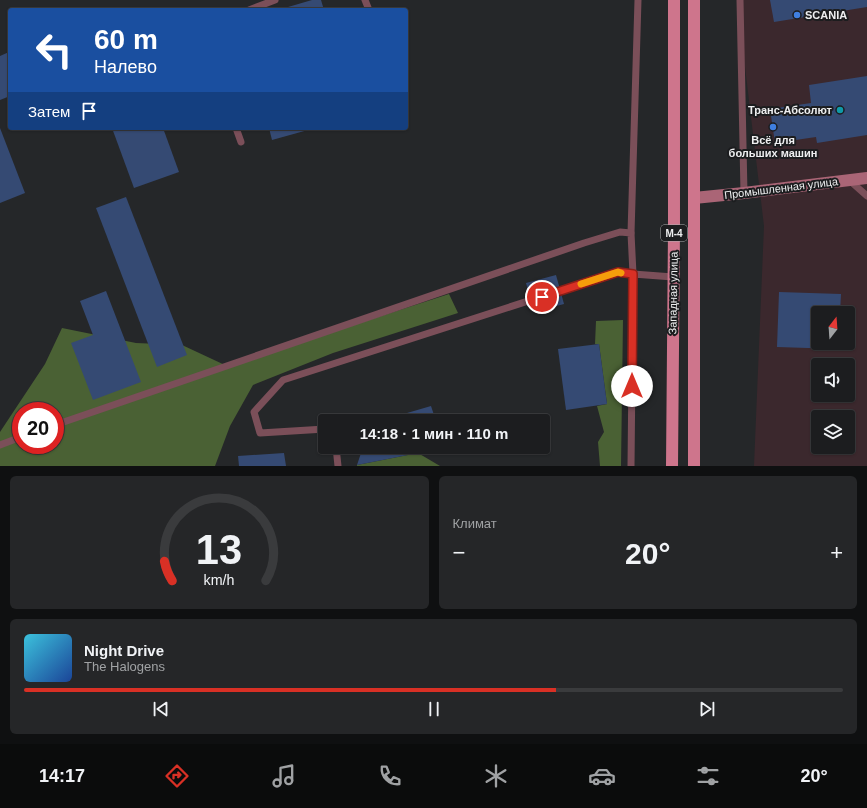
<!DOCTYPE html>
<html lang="ru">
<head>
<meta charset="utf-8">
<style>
  body { margin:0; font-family:Arial,sans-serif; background:#252628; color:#f1f3f6; height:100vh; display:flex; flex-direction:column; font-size:15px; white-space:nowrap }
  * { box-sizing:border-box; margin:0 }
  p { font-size:13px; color:#a0a2a4 }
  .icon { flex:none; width:22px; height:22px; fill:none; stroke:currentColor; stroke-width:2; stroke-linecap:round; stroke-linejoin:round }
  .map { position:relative; height:466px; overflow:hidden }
  .drawer { display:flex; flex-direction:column; gap:10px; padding:10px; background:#0f1011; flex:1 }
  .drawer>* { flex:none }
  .guide { position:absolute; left:8px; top:8px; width:400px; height:122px; border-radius:4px; box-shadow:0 1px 3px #0004,0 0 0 1px #3a3b3d; background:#1a4fa0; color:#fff; overflow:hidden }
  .needle { width:26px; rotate:17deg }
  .tools { position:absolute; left:811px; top:306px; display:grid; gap:8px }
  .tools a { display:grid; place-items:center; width:44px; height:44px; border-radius:4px; background:#1c1d1f; box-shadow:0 1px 3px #0004,0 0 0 1px #3a3b3d; font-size:20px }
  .speed { position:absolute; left:12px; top:402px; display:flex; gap:8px; font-size:20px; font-weight:700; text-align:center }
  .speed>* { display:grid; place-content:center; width:52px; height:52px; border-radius:50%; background:#1c1d1f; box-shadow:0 1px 3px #0004,0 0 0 1px #3a3b3d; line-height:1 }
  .speed .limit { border:6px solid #d22; background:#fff; color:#111 }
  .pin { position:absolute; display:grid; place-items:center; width:34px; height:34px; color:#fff; margin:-17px; border:2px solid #fff; border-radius:50%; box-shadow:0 1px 4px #0007 }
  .me { position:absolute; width:44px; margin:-22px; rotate:0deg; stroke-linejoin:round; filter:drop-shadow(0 0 3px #0008) }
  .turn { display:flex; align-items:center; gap:14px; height:84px; padding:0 20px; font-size:18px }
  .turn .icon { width:52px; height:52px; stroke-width:2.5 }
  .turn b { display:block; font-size:28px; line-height:34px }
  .then { display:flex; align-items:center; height:38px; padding:0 20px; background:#0003; gap:8px; font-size:15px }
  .big { font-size:30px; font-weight:700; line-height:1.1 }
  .drawer .tile { flex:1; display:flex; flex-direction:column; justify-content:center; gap:6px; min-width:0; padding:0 14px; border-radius:6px; background:#252628 }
  .drawer .dial { align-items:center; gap:0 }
  .dial svg { height:104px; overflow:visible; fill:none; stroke:#3a3b3d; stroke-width:7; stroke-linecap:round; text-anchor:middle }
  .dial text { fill:#f1f3f6; stroke:none }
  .song { display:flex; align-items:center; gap:12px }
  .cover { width:48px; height:48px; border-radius:6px; background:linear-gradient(135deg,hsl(190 70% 55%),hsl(220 70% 35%)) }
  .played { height:4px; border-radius:2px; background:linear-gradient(90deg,#d93025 65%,#3a3b3d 65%) }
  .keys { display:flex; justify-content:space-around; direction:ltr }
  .heat { display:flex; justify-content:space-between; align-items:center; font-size:22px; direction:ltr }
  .drawer .tiles { flex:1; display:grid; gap:10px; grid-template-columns:1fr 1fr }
  .tile:last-child { grid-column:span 2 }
  .trip { position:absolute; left:318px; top:414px; width:232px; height:40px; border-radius:4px; background:#1c1d1f; box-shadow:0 1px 3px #0004,0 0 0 1px #3a3b3d; font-weight:700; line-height:40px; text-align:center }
  .dock { display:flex; height:64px; justify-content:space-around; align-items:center; background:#0b0c0c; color:#a0a2a4 }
  .dock .icon { width:28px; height:28px }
  .dock .active { color:#d93025 }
  .dock b { font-size:18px; color:#f1f3f6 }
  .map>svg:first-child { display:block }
</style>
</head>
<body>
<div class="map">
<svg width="867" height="466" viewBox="0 0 867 466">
  <rect width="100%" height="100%" fill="#252729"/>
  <path fill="#3b282d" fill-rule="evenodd" d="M 737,0 L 867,0 L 867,466 L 754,466 L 764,226 ZM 818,313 L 848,313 L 848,343 L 818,343 ZM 818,365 L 848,365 L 848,395 L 818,395 ZM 818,417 L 848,417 L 848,447 L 818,447 Z"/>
  <g fill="#4a6134" fill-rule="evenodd">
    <path d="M 449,294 L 458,313 L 333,353 L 253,385 L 230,426 L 215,466 L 0,466 L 0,432 L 45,364 L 62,328 L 136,343 L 182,345 L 227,366 ZM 21,411 L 55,411 L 55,445 L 21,445 Z"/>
    <polygon points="623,320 621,466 600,466 598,442 604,432 597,406 607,404 599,344 595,344 596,321"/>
    <polygon points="418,453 440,466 357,466 357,465"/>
  </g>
  <g fill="#354a73">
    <polygon points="312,0 321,0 324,10 289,10 288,7"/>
    <polygon points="770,0 867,0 867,7 774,22"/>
    <polygon points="9,52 10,56 10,96 0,100 0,56"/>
    <polygon points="867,76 867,135 817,143 816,137 775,143 770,109 811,103 809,85"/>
    <polygon points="0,128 25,193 0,203"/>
    <polygon points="112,128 163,128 179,172 134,188"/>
    <polygon points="269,128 307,128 308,130 272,140"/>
    <polygon points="126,197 187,355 157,367 96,208"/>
    <polygon points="556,275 564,304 534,312 526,283"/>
    <polygon points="106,291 141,382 93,400 71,343 93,335 80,301"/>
    <polygon points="779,292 841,294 840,313 818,313 818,343 839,343 839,349 777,347"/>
    <polygon points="599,344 607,404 566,410 558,349"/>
    <polygon points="431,406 436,421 409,421 407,413"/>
    <polygon points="363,447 436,447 418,453 357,465"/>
    <polygon points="284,453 286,466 239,466 238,456"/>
  </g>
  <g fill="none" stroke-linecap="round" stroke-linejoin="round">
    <g stroke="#7b4f59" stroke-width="7">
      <polyline points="365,0 369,10"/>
      <polyline points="740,0 744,193"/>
      <polyline points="249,10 275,0"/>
      <polyline points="236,128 241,142"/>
      <polyline points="849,180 867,196"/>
      <polyline points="631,233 638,0"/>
      <polyline points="55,425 584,243 620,232 631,233 633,274 618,272 283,380 254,412 260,433 325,429"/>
      <polyline points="0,445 21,437"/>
      <polyline points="336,447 338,466"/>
      <polyline points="631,466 633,274 673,277"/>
    </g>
    <polyline stroke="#aa6576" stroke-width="12" points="694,198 744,193 867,178"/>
    <g stroke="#ce758c" stroke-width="12">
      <polyline points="694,0 694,466"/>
      <polyline points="672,466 674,230 674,0"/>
    </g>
  </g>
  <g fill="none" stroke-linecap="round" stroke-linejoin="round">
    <g stroke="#8d1f18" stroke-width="10">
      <polyline id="route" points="542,297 618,272 633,274 632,386"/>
    </g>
    <use href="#route" stroke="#d93025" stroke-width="7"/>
    <polyline stroke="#f59e0b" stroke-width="7" points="581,284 618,272 621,273"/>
  </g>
  <g fill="#3f7fe0" stroke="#1c1d1f" stroke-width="1.5">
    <circle cx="797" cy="15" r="4"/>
    <circle cx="773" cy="127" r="4"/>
  </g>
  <circle fill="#0f9aa8" stroke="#1c1d1f" stroke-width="1.5" cx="840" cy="110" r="4"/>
  <g text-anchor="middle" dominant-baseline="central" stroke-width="4" stroke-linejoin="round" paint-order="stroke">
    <rect fill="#1c1d1f" stroke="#afb0b1" stroke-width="1" x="661" y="225" width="26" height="16" rx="3"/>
    <g font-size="10" font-weight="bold" fill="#eeeff0">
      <text x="674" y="233">М-4</text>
    </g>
    <g font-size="11" font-weight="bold" fill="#eeeff0" stroke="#1c1d1f" text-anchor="start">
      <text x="805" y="15">SCANIA</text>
      <text x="832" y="110" text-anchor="end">Транс-Абсолют</text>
      <text x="773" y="140" text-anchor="middle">Всё для<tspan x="773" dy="13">больших машин</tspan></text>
    </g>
    <g font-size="11" fill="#eeeff0" stroke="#1c1d1f">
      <text transform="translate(781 188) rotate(-7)">Промышленная улица</text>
      <text transform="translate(673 293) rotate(-89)">Западная улица</text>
    </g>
  </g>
</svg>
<div class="tools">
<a><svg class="needle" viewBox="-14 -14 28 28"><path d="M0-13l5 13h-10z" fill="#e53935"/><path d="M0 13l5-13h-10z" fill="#a0a2a4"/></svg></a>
<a><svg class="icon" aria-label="sound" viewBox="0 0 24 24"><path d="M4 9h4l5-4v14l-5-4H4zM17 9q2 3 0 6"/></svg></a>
<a><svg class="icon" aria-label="layers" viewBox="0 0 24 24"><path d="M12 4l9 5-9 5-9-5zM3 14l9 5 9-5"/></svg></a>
</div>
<div class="speed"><div class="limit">20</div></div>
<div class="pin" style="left:542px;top:297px;background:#d93025"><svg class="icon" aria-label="arrive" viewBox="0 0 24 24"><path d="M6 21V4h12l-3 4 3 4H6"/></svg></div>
<svg class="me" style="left:632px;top:386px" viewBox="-20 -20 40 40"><circle r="19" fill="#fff"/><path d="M0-13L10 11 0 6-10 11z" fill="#d93025"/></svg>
<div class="trip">14:18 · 1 мин · 110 m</div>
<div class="guide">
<div class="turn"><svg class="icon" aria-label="left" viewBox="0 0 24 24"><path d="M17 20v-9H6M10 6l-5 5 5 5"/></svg><div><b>60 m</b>Налево</div></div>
<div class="then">Затем<svg class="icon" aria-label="arrive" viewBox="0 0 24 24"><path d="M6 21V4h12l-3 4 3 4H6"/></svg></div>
</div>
</div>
<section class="drawer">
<div class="tiles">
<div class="tile dial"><svg viewBox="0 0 100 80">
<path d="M14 69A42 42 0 1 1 86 69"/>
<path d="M14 69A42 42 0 0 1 8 54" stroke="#d93025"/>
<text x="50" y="56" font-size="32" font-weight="700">13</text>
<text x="50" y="72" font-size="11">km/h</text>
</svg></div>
<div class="tile"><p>Климат</p>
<div class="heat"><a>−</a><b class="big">20°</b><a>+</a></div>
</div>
<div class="tile">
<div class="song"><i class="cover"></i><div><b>Night Drive</b><p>The Halogens</p></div></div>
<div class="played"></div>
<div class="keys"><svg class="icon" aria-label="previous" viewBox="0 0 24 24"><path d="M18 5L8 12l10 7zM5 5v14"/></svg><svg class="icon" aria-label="pause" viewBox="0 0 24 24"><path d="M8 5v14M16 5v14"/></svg><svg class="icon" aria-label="next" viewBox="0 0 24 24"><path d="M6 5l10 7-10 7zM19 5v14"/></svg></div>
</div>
</div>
</section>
<nav class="dock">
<b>14:17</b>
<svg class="icon active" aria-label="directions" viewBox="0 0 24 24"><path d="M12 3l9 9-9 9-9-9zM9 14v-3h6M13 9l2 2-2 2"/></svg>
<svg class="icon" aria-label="music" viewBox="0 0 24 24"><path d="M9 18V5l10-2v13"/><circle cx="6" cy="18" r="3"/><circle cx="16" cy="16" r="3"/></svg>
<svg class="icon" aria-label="phone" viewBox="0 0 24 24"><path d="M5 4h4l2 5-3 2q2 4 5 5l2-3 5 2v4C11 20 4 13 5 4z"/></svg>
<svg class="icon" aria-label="climate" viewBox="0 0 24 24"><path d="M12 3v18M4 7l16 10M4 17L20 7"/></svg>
<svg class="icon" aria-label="car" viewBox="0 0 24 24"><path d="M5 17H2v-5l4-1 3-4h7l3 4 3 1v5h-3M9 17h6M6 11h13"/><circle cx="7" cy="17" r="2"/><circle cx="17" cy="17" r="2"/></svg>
<svg class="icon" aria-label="filters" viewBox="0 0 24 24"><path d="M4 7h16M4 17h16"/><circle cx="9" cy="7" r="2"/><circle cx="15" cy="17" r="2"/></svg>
<b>20°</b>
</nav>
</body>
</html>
